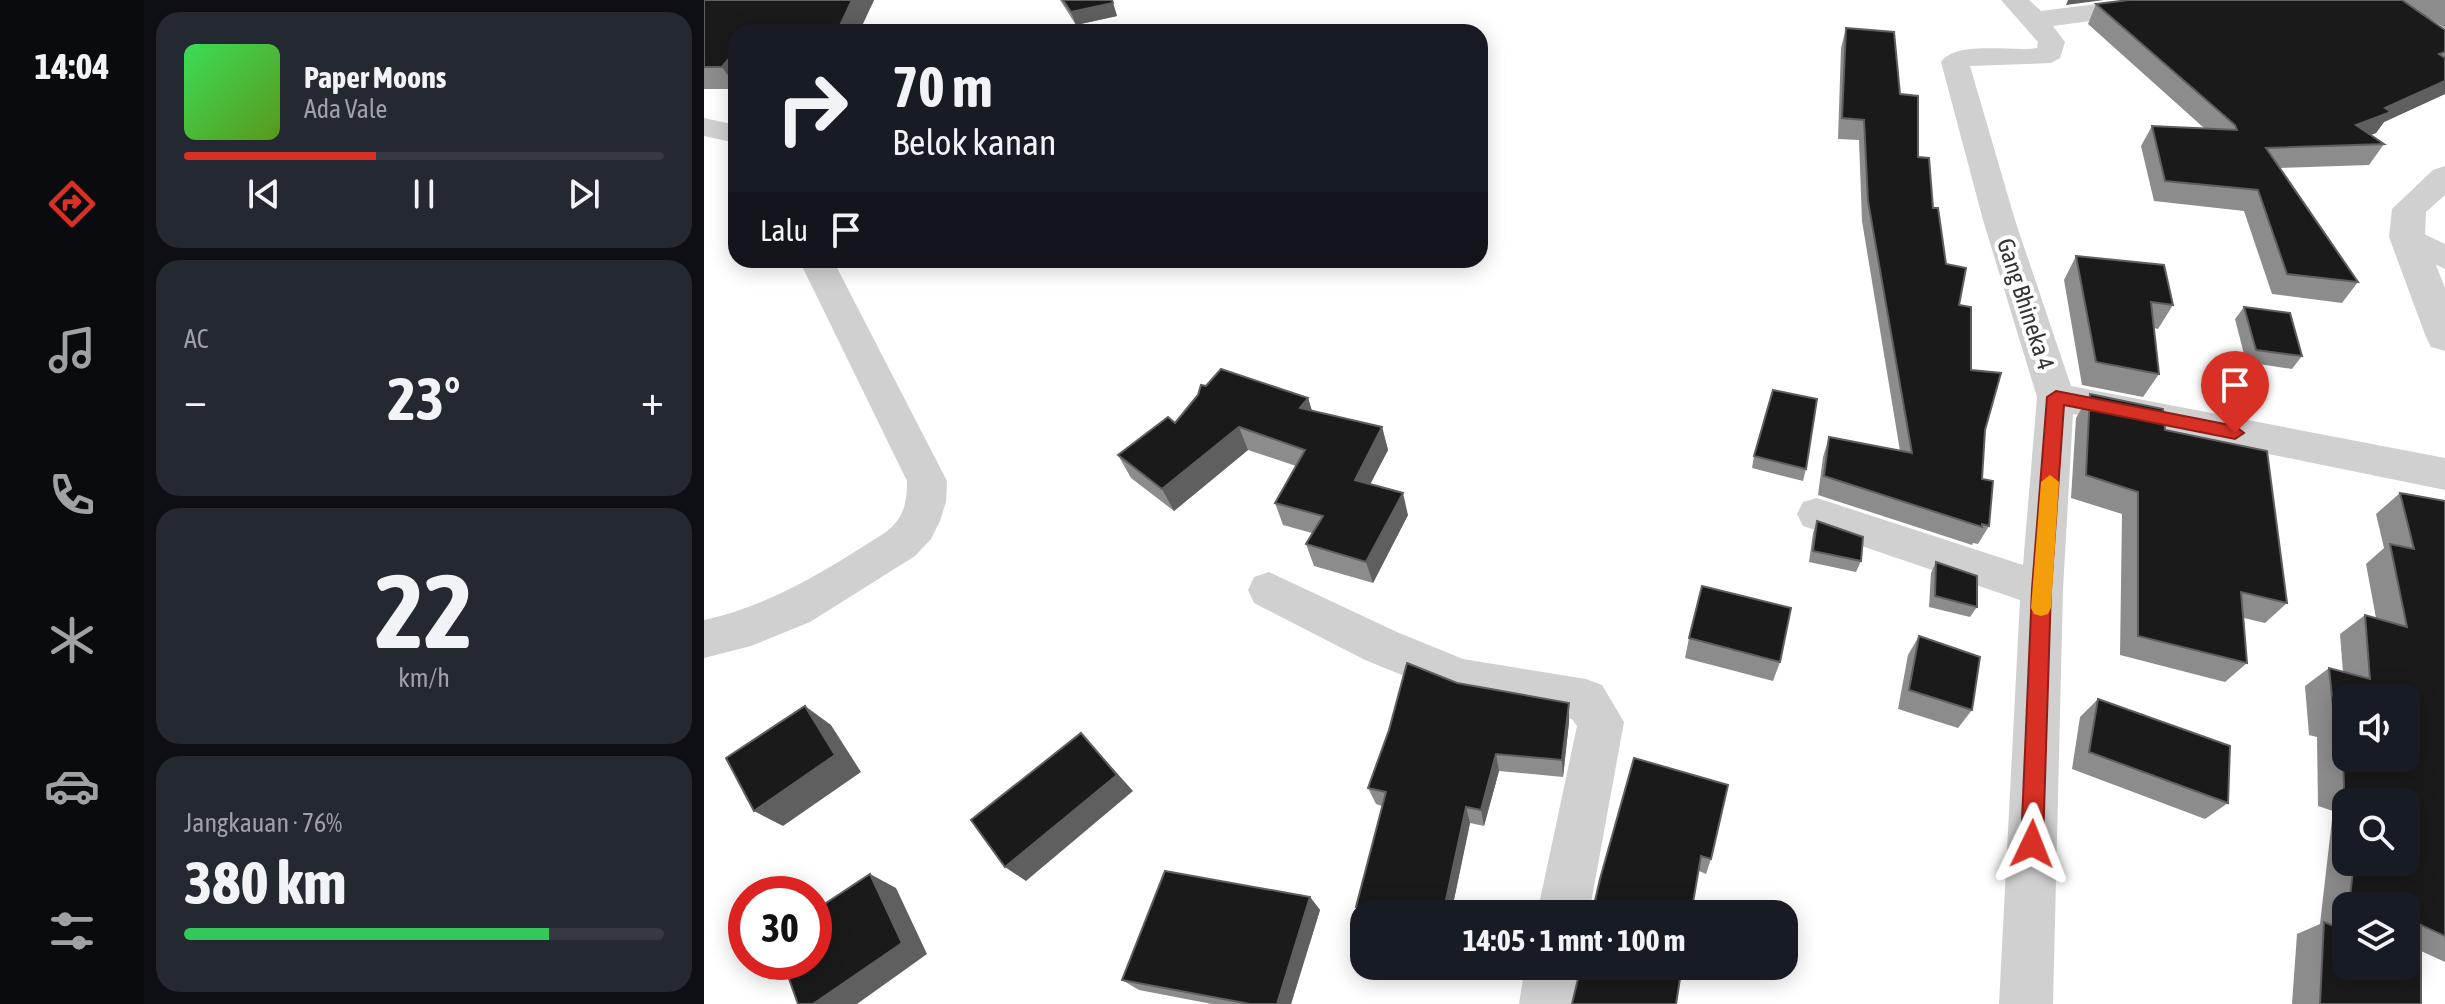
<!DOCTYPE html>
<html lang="id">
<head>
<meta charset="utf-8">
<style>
  body { margin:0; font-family:"Asap Condensed",sans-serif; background:#242831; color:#f1f3f6; height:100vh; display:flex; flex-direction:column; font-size:30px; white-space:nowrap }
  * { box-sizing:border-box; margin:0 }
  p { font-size:26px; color:#9ea1a6 }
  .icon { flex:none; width:44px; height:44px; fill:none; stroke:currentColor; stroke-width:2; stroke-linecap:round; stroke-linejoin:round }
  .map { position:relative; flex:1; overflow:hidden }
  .details { display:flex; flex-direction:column; gap:12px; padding:12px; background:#0d0f14; width:560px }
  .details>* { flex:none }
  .guide { position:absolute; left:24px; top:24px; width:760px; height:244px; border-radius:24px; box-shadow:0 4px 20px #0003; background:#171b24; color:#f1f3f6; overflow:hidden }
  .buttons { position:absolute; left:1628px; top:684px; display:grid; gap:16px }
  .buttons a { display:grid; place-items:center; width:88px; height:88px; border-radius:16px; background:#171b24; box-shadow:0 4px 20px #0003; font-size:40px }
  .speed { position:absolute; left:24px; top:876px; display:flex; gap:16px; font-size:40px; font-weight:700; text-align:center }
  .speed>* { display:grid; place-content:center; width:104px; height:104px; border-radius:50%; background:#171b24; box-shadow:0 4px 20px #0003; line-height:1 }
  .speed .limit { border:12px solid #d22; background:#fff; color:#111 }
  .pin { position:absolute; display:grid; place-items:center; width:68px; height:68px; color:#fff; margin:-82px -34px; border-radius:50% 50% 50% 0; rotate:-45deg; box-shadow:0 0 8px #0007 }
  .pin .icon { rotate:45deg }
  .me { position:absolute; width:88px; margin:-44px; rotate:2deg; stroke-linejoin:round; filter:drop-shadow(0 0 6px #0008) }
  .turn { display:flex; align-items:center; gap:28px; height:168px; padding:0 32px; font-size:36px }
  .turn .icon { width:104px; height:104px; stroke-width:2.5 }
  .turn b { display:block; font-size:56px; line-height:68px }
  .then { display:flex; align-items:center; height:76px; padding:0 32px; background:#0003; gap:16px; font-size:30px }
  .big { font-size:60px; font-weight:700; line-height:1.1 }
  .details .tile { flex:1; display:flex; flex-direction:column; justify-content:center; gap:12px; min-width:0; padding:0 28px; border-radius:24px; background:#242831 }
  .details .dial { align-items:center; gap:0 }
  .dial b { font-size:104px; line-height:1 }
  .song { display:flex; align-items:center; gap:24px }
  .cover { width:96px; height:96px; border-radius:12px; background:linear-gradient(135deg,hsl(130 70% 55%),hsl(90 70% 35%)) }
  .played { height:8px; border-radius:4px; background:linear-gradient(90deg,#d93025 40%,#363941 40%) }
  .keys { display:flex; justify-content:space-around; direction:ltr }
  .heat { display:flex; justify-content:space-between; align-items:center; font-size:44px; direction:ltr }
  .charge { height:12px; border-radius:6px; background:linear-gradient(90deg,#34c759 76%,#363941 0) }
  .trip { position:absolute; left:646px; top:900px; width:448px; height:80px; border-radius:24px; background:#171b24; box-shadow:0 4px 20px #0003; font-weight:700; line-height:80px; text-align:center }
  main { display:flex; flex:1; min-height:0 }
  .tab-bar { display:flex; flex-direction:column; width:144px; justify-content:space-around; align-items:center; background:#090b0e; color:#9ea1a6 }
  .tab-bar .icon { width:56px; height:56px }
  .tab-bar .active { color:#d93025 }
  .tab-bar b { font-size:36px; color:#f1f3f6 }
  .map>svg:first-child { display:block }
</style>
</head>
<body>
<main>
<nav class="tab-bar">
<b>14:04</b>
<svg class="icon active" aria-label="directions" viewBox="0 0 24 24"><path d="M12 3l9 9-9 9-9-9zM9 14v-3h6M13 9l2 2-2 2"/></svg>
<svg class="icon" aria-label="music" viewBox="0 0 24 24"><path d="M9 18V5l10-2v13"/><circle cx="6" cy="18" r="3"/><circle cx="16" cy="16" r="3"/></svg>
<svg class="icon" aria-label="phone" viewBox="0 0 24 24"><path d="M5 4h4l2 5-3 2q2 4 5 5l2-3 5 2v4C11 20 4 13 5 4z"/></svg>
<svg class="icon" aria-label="climate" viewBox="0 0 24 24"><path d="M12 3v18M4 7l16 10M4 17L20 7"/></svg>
<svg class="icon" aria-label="car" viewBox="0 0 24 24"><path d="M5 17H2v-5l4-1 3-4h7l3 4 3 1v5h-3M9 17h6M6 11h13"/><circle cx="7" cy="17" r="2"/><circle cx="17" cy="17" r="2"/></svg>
<svg class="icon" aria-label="filters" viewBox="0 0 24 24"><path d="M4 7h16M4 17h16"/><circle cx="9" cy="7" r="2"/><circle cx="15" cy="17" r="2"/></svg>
</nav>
<section class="details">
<div class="tile">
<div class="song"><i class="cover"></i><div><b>Paper Moons</b><p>Ada Vale</p></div></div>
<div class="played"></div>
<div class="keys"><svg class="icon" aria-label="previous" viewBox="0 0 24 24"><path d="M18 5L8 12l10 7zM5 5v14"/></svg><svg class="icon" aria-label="pause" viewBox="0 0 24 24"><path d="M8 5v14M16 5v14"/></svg><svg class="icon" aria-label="next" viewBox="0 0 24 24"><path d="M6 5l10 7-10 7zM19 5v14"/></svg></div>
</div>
<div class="tile"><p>AC</p>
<div class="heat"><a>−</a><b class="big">23°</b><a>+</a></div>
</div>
<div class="tile dial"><b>22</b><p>km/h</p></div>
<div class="tile"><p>Jangkauan · 76%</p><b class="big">380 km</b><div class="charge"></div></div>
</section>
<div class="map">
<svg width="1741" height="1004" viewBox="0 0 1741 1004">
  <rect width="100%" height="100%" fill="#fff"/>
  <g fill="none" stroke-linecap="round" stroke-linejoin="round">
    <g fill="#d0d0d0" fill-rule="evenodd">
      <path d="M 1297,0 L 1325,0 L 1337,11 L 1424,0 L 1496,0 L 1492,5 L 1483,8 L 1349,26 L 1361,42 L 1356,58 L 1347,63 L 1266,66 L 1311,220 L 1367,386 L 1741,458 L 1741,490 L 1369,414 L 1359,589 L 1349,1004 L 1295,1004 L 1316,600 L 1099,526 L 1093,514 L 1099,502 L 1113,498 L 1319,565 L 1333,397 L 1279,220 L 1237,62 C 1252,40 1309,52 1333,48 L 1334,42 Z"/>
      <polygon points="0,118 32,125 32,143 0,136"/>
      <polygon points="1703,226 1741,244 1741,269 1692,245 1687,237 1692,229"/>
      <path d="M 95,260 L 129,260 L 243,481 L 242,502 L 236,521 L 227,539 L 211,556 L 106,622 L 47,646 L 0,658 L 0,620 C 68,605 124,569 182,532 C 200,518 203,503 203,481 Z"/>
      <polygon points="565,572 693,632 759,659 882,679 898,685 920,722 885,914 833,914 873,726 868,719 757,699 661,660 550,603 544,590 550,577"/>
      <polygon points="821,966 875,966 869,1004 815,1004"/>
    </g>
    <polygon fill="#d0d0d0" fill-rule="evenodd" points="1741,166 1741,195 1722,212 1721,237 1741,288 1741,351 1727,347 1722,337 1685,237 1688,209 1729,170"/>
  </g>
  <g fill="#8c8c8c" fill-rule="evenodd">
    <polygon points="0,0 170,0 155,32 32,32 32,89 0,89"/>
    <polygon points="356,0 408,0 413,16 372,25"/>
    <polygon points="1425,0 1741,0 1741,28 1709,8 1741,30 1741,94 1680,122 1672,133 1666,135 1680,144 1665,165 1575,168 1654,282 1638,303 1568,294 1540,211 1450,201 1437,146 1448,126 1500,128 1384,24 1392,4"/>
    <polygon points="1142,28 1196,94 1229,208 1242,264 1255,305 1267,370 1281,430 1278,479 1285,526 1274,544 1269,543 1268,545 1114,495 1119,457 1125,437 1196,451 1158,221 1155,140 1134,139 1137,48"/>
    <polygon points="1372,256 1469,305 1454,329 1450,328 1455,374 1439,397 1378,385 1360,280"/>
    <polygon points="1540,307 1598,356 1588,369 1542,362 1531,319"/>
    <polygon points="1386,394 1461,430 1583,603 1561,623 1540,618 1543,663 1521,682 1416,655 1418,514 1367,498 1372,418"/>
    <polygon points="604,398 608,411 678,427 684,450 666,484 704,515 669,583 610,566 602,544 608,533 579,525 571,503 592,466 544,450 470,511 427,478 414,455 471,423"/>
    <polygon points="1050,456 1102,469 1099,481 1048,468"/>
    <path d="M 1696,493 L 1741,501 L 1741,962 L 1717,951 L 1717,1004 L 1588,1004 L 1593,934 L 1616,924 L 1629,811 L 1614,806 L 1613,737 L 1605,735 L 1601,686 L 1625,668 L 1639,672 L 1636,634 L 1661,615 L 1672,618 L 1662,564 L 1680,548 L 1672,514 ZM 1642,802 L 1702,802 L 1702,862 L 1642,862 ZM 1642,906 L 1702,906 L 1642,966 Z"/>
    <polygon points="1113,521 1157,561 1152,572 1105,562 1109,533"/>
    <polygon points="1232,562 1273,607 1266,617 1225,607 1227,573"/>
    <polygon points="1215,636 1268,710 1254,728 1194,709 1204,655"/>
    <polygon points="985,638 1076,662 1069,681 981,658"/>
    <polygon points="1394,699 1524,803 1501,819 1368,769 1376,717"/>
    <polygon points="865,703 865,722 859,777 795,771 780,826 766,823 747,914 660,914 660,919 652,907 678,806 672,804 664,788"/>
    <polygon points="930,758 1007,859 1002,874 995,871"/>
    <polygon points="606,897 616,910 587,1004 508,1004 435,990 418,980"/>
  </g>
  <g fill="#5f5f5f">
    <polygon points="148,0 170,0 155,32 133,32"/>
    <polygon points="408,0 413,16 372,25 367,12"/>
    <polygon points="1364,0 1400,0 1362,5"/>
    <polygon points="32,50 32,87 18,67"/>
    <polygon points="1741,81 1741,94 1680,122 1672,133 1638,146 1652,125 1681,108"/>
    <polygon points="604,398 611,421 596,408"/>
    <polygon points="535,427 544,450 470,511 458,489"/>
    <polygon points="678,427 684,450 657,502 651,480"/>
    <polygon points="699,493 704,515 669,583 662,562"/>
    <polygon points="865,703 865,722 859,777 858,760"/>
    <polygon points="101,706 127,725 157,772 79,826 50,811"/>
    <polygon points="377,733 429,791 322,881 301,867"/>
    <polygon points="792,754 795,771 780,826 777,810"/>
    <polygon points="762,807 766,823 747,914 739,914"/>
    <polygon points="166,874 192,888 223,954 153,1004 109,1004"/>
    <polygon points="606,897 616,910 587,1004 573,1004"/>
  </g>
  <g fill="#1a1a1a" stroke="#5f5f5f" stroke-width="2" fill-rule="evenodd">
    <polygon points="0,0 148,0 133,32 32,32 32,50 18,67 0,67"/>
    <polygon points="359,0 408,0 409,3 367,12"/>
    <polygon points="1425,0 1698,0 1741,30 1741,52 1735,54 1741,58 1741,81 1681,108 1687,112 1652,125 1680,144 1562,148 1654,282 1583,274 1554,190 1461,181 1448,126 1533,130 1531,125 1392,4"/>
    <polygon points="1142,28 1190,32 1196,94 1214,96 1214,157 1225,158 1229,208 1234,208 1242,264 1262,268 1255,305 1267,307 1267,370 1297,373 1281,430 1278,479 1289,481 1285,526 1278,524 1278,527 1120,476 1125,437 1208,453 1164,201 1160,120 1138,118"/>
    <polygon points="1372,256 1460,265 1469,305 1447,302 1455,374 1392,362"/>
    <polygon points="1540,307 1586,313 1598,356 1552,350"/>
    <polygon points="517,369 604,398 596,408 678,427 651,480 699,493 662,562 602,544 619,516 571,503 601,450 535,427 458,489 414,455 464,417 471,423 494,395 497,385 502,386"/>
    <polygon points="1069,390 1113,399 1102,469 1050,456"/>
    <polygon points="1386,394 1459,409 1461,430 1563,451 1583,603 1537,592 1543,663 1434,636 1434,492 1382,475"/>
    <path d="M 1696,493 L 1741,501 L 1741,936 L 1717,925 L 1717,1004 L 1616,1004 L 1620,922 L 1642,931 L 1642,966 L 1702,966 L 1702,906 L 1645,906 L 1650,862 L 1702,862 L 1702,802 L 1656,802 L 1656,796 L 1640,790 L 1638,720 L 1630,717 L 1625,668 L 1666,679 L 1661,615 L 1703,627 L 1686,544 L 1710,549 ZM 1642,698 L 1702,698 L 1702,758 L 1642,758 Z"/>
    <polygon points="1113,521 1159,537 1157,561 1109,551"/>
    <polygon points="1232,562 1273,576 1273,607 1231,596"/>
    <polygon points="998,586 1087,608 1076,662 985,638"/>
    <polygon points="1215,636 1276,657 1268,710 1205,690"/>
    <polygon points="703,663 753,683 865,703 858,760 792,754 777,810 762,807 739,914 695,914 652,907 682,792 664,788 685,730"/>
    <polygon points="1394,699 1526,746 1524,803 1385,752"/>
    <polygon points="101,706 131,755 50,811 22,758"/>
    <polygon points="377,733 413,775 301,867 267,820"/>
    <polygon points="930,758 1024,785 1007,859 997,856 987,914 888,914 896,879"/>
    <polygon points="461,871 606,897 573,1004 546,1004 418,980"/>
    <polygon points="166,874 198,943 109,1004 94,1004 79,962 110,962 110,911"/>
    <polygon points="877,966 978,966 972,1004 868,1004"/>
  </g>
  <polygon fill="#d93025" stroke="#8d1f18" stroke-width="2" points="1352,391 1531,426 1540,433 1531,439 1360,405 1347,589 1339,844 1336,852 1328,856 1320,852 1317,844 1328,589 1343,397"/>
  <polygon fill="#f59e0b" points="1346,475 1355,482 1347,608 1344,614 1337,616 1330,614 1327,608 1337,482"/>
  <g text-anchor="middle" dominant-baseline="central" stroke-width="8" stroke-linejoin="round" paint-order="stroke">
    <g font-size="24" fill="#333" stroke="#fff">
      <text transform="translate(1322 304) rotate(72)">Gang Bhineka 4</text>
    </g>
  </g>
</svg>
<div class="buttons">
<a><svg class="icon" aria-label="sound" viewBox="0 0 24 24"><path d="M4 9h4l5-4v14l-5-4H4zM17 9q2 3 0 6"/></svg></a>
<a><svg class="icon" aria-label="search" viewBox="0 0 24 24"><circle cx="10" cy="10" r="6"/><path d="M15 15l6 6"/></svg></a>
<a><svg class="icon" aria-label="layers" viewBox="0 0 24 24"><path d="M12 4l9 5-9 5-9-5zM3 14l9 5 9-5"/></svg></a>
</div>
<div class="speed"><div class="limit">30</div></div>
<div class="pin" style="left:1531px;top:433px;background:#d93025"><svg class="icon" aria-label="arrive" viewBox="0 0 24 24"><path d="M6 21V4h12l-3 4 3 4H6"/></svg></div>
<svg class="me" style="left:1328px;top:844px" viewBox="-20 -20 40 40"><path d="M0-17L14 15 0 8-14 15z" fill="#d93025" stroke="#fff" stroke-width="4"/></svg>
<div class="trip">14:05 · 1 mnt · 100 m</div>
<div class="guide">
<div class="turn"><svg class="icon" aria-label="right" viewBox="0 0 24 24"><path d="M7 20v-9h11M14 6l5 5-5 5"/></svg><div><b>70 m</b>Belok kanan</div></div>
<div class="then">Lalu<svg class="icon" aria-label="arrive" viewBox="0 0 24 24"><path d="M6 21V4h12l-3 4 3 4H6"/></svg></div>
</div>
</div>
</main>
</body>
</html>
